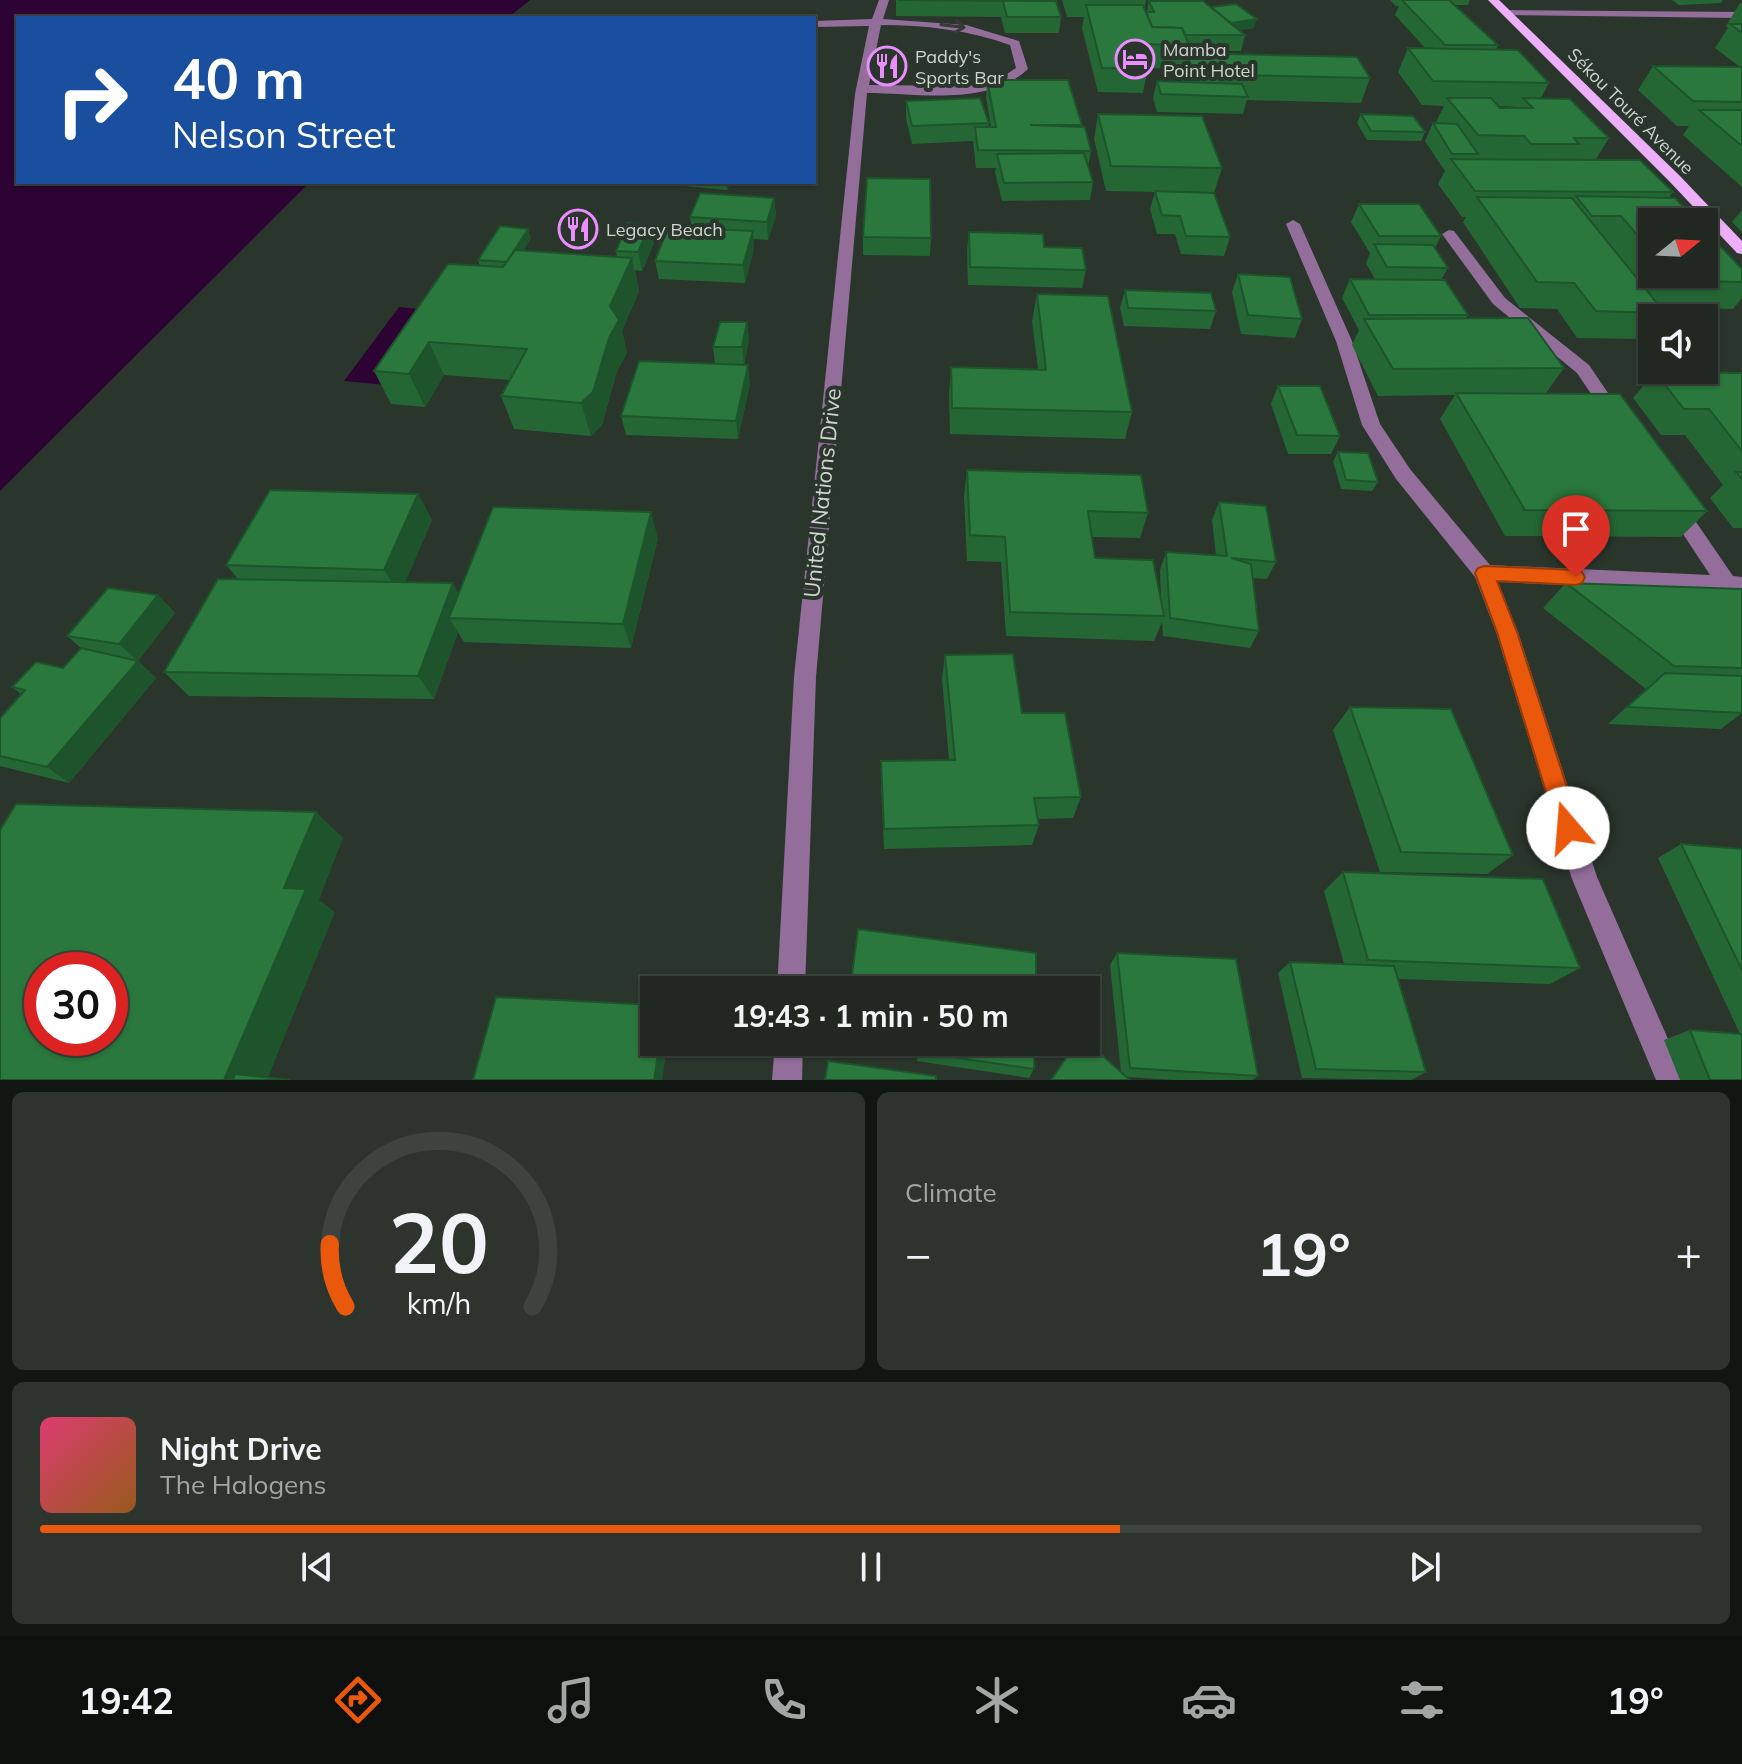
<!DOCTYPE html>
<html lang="en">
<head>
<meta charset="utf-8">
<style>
  body { margin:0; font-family:Mulish,sans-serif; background:#2d342e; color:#f1f3f6; height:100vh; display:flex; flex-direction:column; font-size:30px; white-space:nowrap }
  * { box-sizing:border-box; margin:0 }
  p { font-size:26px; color:#a2a6a5 }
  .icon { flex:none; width:44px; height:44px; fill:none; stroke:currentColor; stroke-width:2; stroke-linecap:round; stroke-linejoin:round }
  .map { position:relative; height:1080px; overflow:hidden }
  .panel { display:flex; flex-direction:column; gap:12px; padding:12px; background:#121612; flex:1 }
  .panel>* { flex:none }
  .hud { position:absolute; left:16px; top:16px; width:800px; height:168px; border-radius:0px; box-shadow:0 2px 6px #0004,0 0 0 2px #3d443f; background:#1a4fa0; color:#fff; overflow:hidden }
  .needle { width:52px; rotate:72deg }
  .buttons { position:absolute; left:1638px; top:208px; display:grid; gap:16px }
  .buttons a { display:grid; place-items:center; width:80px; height:80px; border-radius:0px; background:#202821; box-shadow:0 2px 6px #0004,0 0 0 2px #3d443f; font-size:40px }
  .speed { position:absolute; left:24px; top:952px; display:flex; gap:16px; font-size:40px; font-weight:700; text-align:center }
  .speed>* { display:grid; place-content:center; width:104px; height:104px; border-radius:50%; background:#202821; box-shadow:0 2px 6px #0004,0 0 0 2px #3d443f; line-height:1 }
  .speed .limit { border:12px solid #d22; background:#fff; color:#111 }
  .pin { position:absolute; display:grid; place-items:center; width:68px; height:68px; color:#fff; margin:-82px -34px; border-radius:50% 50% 50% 0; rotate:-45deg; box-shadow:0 0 8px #0007 }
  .pin .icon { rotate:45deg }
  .me { position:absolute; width:88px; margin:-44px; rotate:342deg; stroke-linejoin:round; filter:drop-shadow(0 0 6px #0008) }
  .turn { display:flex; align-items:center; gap:28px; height:168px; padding:0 24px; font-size:36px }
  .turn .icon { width:104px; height:104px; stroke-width:2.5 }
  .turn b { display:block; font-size:56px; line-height:68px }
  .big { font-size:60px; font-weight:700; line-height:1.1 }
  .panel .widget { flex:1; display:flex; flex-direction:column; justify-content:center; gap:12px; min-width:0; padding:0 28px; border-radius:12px; background:#2d342e }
  .panel .dial { align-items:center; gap:0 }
  .dial svg { height:208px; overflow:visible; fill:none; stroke:#3d443f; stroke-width:7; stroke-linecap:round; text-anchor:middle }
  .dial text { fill:#f1f3f6; stroke:none }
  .song { display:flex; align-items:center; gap:24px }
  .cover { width:96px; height:96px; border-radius:12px; background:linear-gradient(135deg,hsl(340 70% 55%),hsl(30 70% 35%)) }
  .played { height:8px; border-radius:4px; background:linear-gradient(90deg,#ea580c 65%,#3d443f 65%) }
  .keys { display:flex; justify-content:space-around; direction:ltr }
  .heat { display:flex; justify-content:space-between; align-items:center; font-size:44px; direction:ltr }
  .panel .tiles { flex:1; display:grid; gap:12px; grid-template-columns:1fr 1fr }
  .widget:last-child { grid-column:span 2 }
  .trip { position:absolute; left:640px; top:976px; width:460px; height:80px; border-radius:0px; background:#202821; box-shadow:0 2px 6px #0004,0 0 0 2px #3d443f; font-weight:700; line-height:80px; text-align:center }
  .dock { display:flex; height:128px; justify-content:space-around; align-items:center; background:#0d100d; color:#a2a6a5 }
  .dock .icon { width:56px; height:56px }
  .dock .current { color:#ea580c }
  .dock b { font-size:36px; color:#f1f3f6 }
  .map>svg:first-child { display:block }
</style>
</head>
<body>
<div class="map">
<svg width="1742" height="1080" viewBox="0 0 1742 1080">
  <rect width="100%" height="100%" fill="#2a352c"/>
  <g fill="#2c0333">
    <polygon points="0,0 530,0 508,18 18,18 18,182 310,182 0,491"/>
    <polygon points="399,307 438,311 386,385 344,381"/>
  </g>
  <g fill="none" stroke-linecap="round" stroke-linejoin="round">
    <g fill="#936e9b" fill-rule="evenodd">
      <path d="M 879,0 L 889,0 L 883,19 L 966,25 L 1019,41 L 1028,69 C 988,107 918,93 867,93 L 816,677 L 805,990 L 777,990 L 794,677 L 855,94 L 869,26 L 814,27 L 814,21 L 872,19 ZM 881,25 C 925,25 968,30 1010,45 L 1016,68 L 993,83 L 964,86 L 869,85 Z"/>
      <polygon points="1503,10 1742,12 1742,18 1507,15 1503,14"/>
      <polygon points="1293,220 1300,224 1352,341 1380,424 1410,469 1490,565 1710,575 1666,508 1669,503 1683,503 1733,576 1742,577 1742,593 1498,582 1518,632 1597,877 1686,1080 1656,1080 1572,879 1496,632 1475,577 1396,479 1362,425 1336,341 1286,224"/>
      <polygon points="1449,230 1454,231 1505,298 1589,365 1623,415 1620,419 1608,419 1577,373 1493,304 1442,234"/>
      <polygon points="775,1042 803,1042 802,1080 772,1080"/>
    </g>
    <polygon fill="#edaff9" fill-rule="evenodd" points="1488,0 1499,0 1680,176 1742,241 1742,254 1737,253 1670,182"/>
  </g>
  <g fill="#246734" fill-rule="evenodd">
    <polygon points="896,0 1016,1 1061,17 1059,33 1005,33 1001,17 896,16"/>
    <polygon points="1062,0 1146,0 1144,9 1146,12 1147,12 1149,1 1211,7 1254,28 1239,30 1245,35 1241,51 1188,51 1187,53 1370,78 1361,103 1247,100 1243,114 1157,112 1153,98 1157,81 1183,82 1181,77 1183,69 1148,68 1143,93 1098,92 1082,28 1084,17 1067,17"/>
    <path d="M 1390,0 L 1470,0 L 1468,5 L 1455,5 L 1498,45 L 1496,50 L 1549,83 L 1541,98 L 1609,138 L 1596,159 L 1673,192 L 1652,222 L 1652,274 L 1742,269 L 1742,298 L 1733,309 L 1660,307 L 1665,313 L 1661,318 L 1652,318 L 1652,330 L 1645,339 L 1577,338 L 1557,309 L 1520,308 L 1463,222 L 1466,217 L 1462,217 L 1438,184 L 1445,171 L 1425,141 L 1433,123 L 1437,124 L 1436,122 L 1444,106 L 1422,105 L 1398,72 L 1408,48 L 1426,49 L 1395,15 L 1399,6 L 1396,6 ZM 1499,106 L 1519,107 L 1518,108 L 1500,108 Z"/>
    <polygon points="1672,0 1723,0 1721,3 1679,5"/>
    <polygon points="1740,3 1742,3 1742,187 1683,135 1689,126 1677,126 1638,90 1653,66 1740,67 1715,48 1728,28 1726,26"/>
    <polygon points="987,80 1082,125 1091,151 1088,167 1093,182 1090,200 1002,201 995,172 996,168 976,168 973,141 912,144 906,118 906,101 989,123 988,127 991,127 986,97"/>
    <polygon points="1098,114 1222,168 1214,193 1230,237 1224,256 1181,254 1175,234 1157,234 1150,209 1155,192 1106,191 1094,139"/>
    <polygon points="1361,114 1425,132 1421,141 1367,140 1357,123"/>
    <polygon points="642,182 731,182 727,190"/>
    <polygon points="774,198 776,216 768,240 753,239 754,249 745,283 659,279 655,261 692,228 690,217"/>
    <polygon points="1359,204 1441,236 1435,248 1448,268 1441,280 1468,315 1466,318 1564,368 1546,393 1707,511 1681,537 1505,536 1440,419 1455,395 1378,396 1352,345 1359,330 1342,298 1350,279 1375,279 1366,263 1370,253 1351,222"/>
    <polygon points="1742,210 1742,232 1732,222"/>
    <polygon points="969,232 1044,247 1086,270 1082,288 968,285 967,250"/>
    <polygon points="863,237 931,238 930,256 863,255"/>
    <polygon points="531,238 523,251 617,257 616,251 654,243 642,271 635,270 639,291 622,331 627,353 617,371 602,425 591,436 514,429 501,396 510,380 444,375 425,407 391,404 374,371 480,266 478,260"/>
    <polygon points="1238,274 1302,319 1295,338 1241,334 1232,292"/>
    <polygon points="1125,290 1216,311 1210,329 1124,326 1120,308"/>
    <polygon points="1037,294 1132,412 1125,439 950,434 949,394 951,367 1038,369 1032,321"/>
    <polygon points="747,322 749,340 744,365 750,384 738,439 626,435 621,416 715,364 713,347"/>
    <polygon points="1655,372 1742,373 1742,528 1733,528 1710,498 1723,485 1685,435 1661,435 1633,398"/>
    <polygon points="1278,386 1340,436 1331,454 1288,454 1271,404"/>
    <polygon points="1338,452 1378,482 1372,491 1341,489 1333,461"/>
    <polygon points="967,470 1148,513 1140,538 1092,537 1095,558 1161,601 1160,570 1166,552 1216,556 1212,520 1219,502 1276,562 1267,579 1253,578 1259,631 1250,648 1163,636 1162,622 1154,641 1006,636 1001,562 967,561 964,496"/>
    <polygon points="418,494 432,520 405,582 459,594 658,538 631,648 464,642 458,632 434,699 189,696 164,672 238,579 226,565"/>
    <polygon points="1566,583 1742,589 1742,713 1721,729 1608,724 1646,689 1543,608"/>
    <polygon points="158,595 175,613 138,661 156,678 69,783 0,766 0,718 21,694 12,687 63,668 81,648 67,636"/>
    <polygon points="945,655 1022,713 1081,797 1073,818 1038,819 1039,825 1032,845 884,849 881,783 881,761 949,760 942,679"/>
    <polygon points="1350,707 1513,855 1487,874 1380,872 1333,730"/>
    <polygon points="1681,844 1742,849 1742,1080 1680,1080 1664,1040 1690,1030 1740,1034 1658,858"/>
    <polygon points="1343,872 1580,968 1550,984 1398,979 1426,1072 1411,1080 1302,1078 1278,973 1290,962 1344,964 1324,891"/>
    <polygon points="1117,953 1258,1076 1252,1080 1174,1080 1127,1077 1121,1072 1110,965"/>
    <polygon points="918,1042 1035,1042 1034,1069 1029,1078 917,1061"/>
  </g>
  <g fill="#1d542b">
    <polygon points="1257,19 1254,28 1218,33 1221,24"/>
    <polygon points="726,182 731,182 727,190"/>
    <polygon points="774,198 776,216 768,240 767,222"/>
    <polygon points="650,225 654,243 642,271 638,252"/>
    <polygon points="528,229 531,238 510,271 507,262"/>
    <polygon points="753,231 754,249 745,283 743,265"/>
    <polygon points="632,258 639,291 622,331 627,353 617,371 602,425 591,436 581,403 610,306"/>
    <polygon points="747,322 749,340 744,366 742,347"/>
    <polygon points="429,342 444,375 425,407 409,374"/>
    <polygon points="748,365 750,384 738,439 736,421"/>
    <polygon points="418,494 432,520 400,595 384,570"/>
    <polygon points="651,512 658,538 631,648 623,624"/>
    <polygon points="453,583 466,608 449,618 458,632 434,699 418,676"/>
    <polygon points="158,595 175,613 138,661 119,644"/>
    <polygon points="138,661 156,678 69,783 47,767"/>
    <polygon points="316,812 343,838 319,900 335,912 267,1080 224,1080 284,888"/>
    <polygon points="660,1042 668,1042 662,1080 654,1080"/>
  </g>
  <g fill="#2a783d" stroke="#1d542b" stroke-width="2" fill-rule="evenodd">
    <polygon points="898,0 1056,1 1061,17 1007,17 1003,1"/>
    <polygon points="1402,0 1449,0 1498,45 1445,45"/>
    <polygon points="1149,1 1203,1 1245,35 1185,35 1182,28 1152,27 1146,12 1154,12"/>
    <polygon points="1236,4 1257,19 1231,23 1211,7"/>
    <polygon points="1086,5 1143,5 1152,27 1182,28 1189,45 1140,44 1149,69 1102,68"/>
    <polygon points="1730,24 1742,24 1742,33"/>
    <polygon points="1408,48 1518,50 1549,83 1433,81"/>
    <polygon points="1186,53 1357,57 1370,78 1194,74"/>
    <polygon points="1653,66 1742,67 1742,102 1693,101"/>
    <polygon points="987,80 1068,80 1082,125 1030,125 1085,127 1091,151 978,150 975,127 996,127"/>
    <polygon points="1157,81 1242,84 1248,97 1161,94"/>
    <polygon points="980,98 989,123 912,126 906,101"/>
    <polygon points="1447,98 1491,98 1500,108 1533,108 1523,98 1570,99 1609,138 1574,138 1579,144 1531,144 1524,136 1478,135"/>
    <polygon points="1699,110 1742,110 1742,146"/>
    <polygon points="1098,114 1202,116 1222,168 1111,166"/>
    <polygon points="1361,114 1413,116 1425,132 1371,131"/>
    <polygon points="1433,123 1457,124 1478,154 1452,154"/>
    <polygon points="1084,153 1093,182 1004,183 997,154"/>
    <polygon points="1451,159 1640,160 1673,192 1475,191"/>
    <polygon points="867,178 930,179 931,238 863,237"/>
    <polygon points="1155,191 1214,193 1230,237 1186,236 1180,216 1162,215"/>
    <polygon points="700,193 774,198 767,222 690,217"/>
    <polygon points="1576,196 1675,198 1698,222 1652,222 1652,252 1621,216 1592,216"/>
    <polygon points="1477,197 1572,198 1665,313 1596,311 1574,283 1537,282"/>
    <polygon points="1359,204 1419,204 1441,236 1379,236"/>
    <polygon points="628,223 650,225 638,252 616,251"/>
    <polygon points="500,226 528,229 507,262 478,260"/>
    <polygon points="668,227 753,231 743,265 655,261"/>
    <polygon points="1704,229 1742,269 1742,282 1653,280 1638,262 1652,263 1652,274 1704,274"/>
    <polygon points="969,232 1043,234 1044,247 1082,248 1086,270 970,267"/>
    <polygon points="1374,244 1433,245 1448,268 1387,267"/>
    <polygon points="515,250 632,258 610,306 619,320 609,338 593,392 581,403 501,396 527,349 429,342 409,374 374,371 448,264 503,267"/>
    <polygon points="1238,274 1290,277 1302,319 1248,315"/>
    <polygon points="1350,279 1445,280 1468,315 1369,315"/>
    <polygon points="1125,290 1211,293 1216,311 1128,308"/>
    <polygon points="1037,294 1108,296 1132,412 952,408 951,367 1046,370"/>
    <polygon points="1528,318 1564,368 1393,369 1364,319"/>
    <polygon points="720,322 747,322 742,347 713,347"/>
    <polygon points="639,361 748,365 736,421 621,416"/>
    <polygon points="1655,372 1742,373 1742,451 1709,409 1684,409"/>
    <polygon points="1278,386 1320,386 1340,436 1297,435"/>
    <polygon points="1456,393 1620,394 1707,511 1525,510"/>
    <polygon points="1338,452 1368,453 1378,482 1346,480"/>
    <polygon points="967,470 1141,475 1148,513 1088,511 1095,558 1153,560 1164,616 1010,612 1005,537 970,535"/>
    <polygon points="1736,472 1742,472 1742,479"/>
    <polygon points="270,490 418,494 384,570 226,565"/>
    <polygon points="1219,502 1266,506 1276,562 1231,558 1251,564 1259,631 1170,618 1166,552 1227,556"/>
    <polygon points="493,507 651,512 623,624 449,618"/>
    <polygon points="218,579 453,583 418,676 164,672"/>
    <polygon points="1566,583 1742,589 1742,668 1674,666"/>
    <polygon points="108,588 158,595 119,644 67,636"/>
    <polygon points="81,648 138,661 47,767 0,756 0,718 25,690 12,687 36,662 63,668"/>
    <polygon points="1013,654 1022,713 1065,713 1081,797 1034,798 1039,825 884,829 881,761 955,760 945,655"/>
    <polygon points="1665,673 1742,676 1742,713 1627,707"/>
    <polygon points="1350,707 1451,709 1513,855 1401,852"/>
    <path d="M 16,804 L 316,812 L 284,888 L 306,889 L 224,1080 L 0,1080 L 0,830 ZM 42,970 L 110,970 L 110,1038 L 42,1038 Z"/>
    <polygon points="1681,844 1742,849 1742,970"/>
    <polygon points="1343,872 1543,879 1580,968 1368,960"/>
    <polygon points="858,929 1036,953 1036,990 850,990"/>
    <polygon points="1117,953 1236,959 1258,1076 1130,1068"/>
    <polygon points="1290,962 1394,966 1426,1072 1316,1069"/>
    <polygon points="496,997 654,1005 654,1042 660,1042 654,1080 473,1080"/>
    <polygon points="1690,1030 1742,1034 1742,1080 1710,1080"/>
    <polygon points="1086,1041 1130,1080 1051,1080 1077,1042"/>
    <polygon points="919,1042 1035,1042 1034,1069 918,1052"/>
    <polygon points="828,1061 936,1076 936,1080 825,1080"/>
    <polygon points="235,1074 290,1080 233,1080"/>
  </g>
  <defs><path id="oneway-shaft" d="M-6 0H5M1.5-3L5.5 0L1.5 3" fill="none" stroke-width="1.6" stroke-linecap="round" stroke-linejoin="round" transform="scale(2)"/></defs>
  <use stroke="#343b37" href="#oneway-shaft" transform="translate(953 26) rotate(7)"/>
  <polygon fill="#ea580c" stroke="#983908" stroke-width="2" points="1484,566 1576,570 1582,572 1585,577 1582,583 1576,585 1497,581 1517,632 1580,828 1576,836 1568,839 1560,836 1557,828 1497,632 1475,573 1478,568"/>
  <defs>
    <g id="hotel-ring" transform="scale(2)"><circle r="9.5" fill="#2a352c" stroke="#ea8dfd" stroke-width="1.5"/><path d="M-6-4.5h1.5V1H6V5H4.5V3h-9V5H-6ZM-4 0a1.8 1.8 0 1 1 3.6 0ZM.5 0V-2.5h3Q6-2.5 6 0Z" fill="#ea8dfd"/></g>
    <g id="restaurant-ring" transform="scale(2)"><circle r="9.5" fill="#2a352c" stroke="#ea8dfd" stroke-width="1.5"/><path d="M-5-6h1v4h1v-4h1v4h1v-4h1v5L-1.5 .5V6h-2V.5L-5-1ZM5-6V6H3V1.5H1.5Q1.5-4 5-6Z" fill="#ea8dfd"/></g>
  </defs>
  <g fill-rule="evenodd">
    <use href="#hotel-ring" x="1135" y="59"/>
    <use href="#restaurant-ring" x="887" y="66"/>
    <use href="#restaurant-ring" x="578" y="229"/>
  </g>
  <g text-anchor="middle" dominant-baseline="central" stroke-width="8" stroke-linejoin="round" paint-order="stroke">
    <g font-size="18" fill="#ced5cf" stroke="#2a352c" text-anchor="start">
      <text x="1163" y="49">Mamba<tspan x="1163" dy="21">Point Hotel</tspan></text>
      <text x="915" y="56">Paddy's<tspan x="915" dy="21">Sports Bar</tspan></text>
      <text x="606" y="229">Legacy Beach</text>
    </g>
    <g font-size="18" fill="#ced5cf" stroke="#2a352c">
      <text transform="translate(1631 111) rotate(45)">Sékou Touré Avenue</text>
    </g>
    <g font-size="22" fill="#ced5cf" stroke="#2a352c">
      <text transform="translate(822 493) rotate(-84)">United Nations Drive</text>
    </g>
  </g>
</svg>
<div class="buttons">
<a><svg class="needle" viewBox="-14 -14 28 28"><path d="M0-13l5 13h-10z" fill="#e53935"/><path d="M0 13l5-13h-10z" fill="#a2a6a5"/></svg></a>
<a><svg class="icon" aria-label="sound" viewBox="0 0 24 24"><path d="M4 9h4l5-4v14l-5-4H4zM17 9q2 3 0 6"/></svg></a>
</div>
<div class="speed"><div class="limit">30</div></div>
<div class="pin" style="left:1576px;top:577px;background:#d93025"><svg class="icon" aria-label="arrive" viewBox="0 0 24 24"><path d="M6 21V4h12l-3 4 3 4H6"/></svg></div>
<svg class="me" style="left:1568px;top:828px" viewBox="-20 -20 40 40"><circle r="19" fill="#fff"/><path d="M0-13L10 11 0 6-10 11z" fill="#ea580c"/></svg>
<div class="trip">19:43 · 1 min · 50 m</div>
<div class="hud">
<div class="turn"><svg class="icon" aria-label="right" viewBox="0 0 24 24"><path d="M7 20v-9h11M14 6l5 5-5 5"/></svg><div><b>40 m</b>Nelson Street</div></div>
</div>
</div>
<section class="panel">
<div class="tiles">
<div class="widget dial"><svg viewBox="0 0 100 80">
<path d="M14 69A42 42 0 1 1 86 69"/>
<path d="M14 69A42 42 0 0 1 8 45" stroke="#ea580c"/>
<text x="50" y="56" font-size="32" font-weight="700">20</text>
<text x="50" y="72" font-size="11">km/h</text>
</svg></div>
<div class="widget"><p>Climate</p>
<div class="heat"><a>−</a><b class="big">19°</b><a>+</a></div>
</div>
<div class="widget">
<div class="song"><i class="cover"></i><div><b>Night Drive</b><p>The Halogens</p></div></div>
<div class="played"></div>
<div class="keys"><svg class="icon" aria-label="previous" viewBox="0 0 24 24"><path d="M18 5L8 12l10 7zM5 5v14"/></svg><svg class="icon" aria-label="pause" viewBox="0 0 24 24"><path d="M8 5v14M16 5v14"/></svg><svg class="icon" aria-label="next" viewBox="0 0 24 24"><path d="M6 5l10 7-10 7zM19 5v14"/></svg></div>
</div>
</div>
</section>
<nav class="dock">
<b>19:42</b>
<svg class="icon current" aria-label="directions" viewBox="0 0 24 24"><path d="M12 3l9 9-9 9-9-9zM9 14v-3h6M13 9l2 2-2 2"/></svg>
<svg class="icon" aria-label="music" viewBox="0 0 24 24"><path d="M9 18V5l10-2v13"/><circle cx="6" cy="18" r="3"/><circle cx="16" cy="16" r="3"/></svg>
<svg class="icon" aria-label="phone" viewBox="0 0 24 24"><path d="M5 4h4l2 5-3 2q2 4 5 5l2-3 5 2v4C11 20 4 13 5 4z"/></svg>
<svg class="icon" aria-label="climate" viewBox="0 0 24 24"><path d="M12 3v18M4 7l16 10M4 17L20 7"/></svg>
<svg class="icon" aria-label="car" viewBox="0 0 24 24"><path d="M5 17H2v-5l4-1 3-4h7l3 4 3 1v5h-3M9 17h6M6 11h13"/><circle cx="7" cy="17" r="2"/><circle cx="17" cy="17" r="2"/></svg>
<svg class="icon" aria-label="filters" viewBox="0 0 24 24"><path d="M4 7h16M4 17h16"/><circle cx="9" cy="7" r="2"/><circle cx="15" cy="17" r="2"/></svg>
<b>19°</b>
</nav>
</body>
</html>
